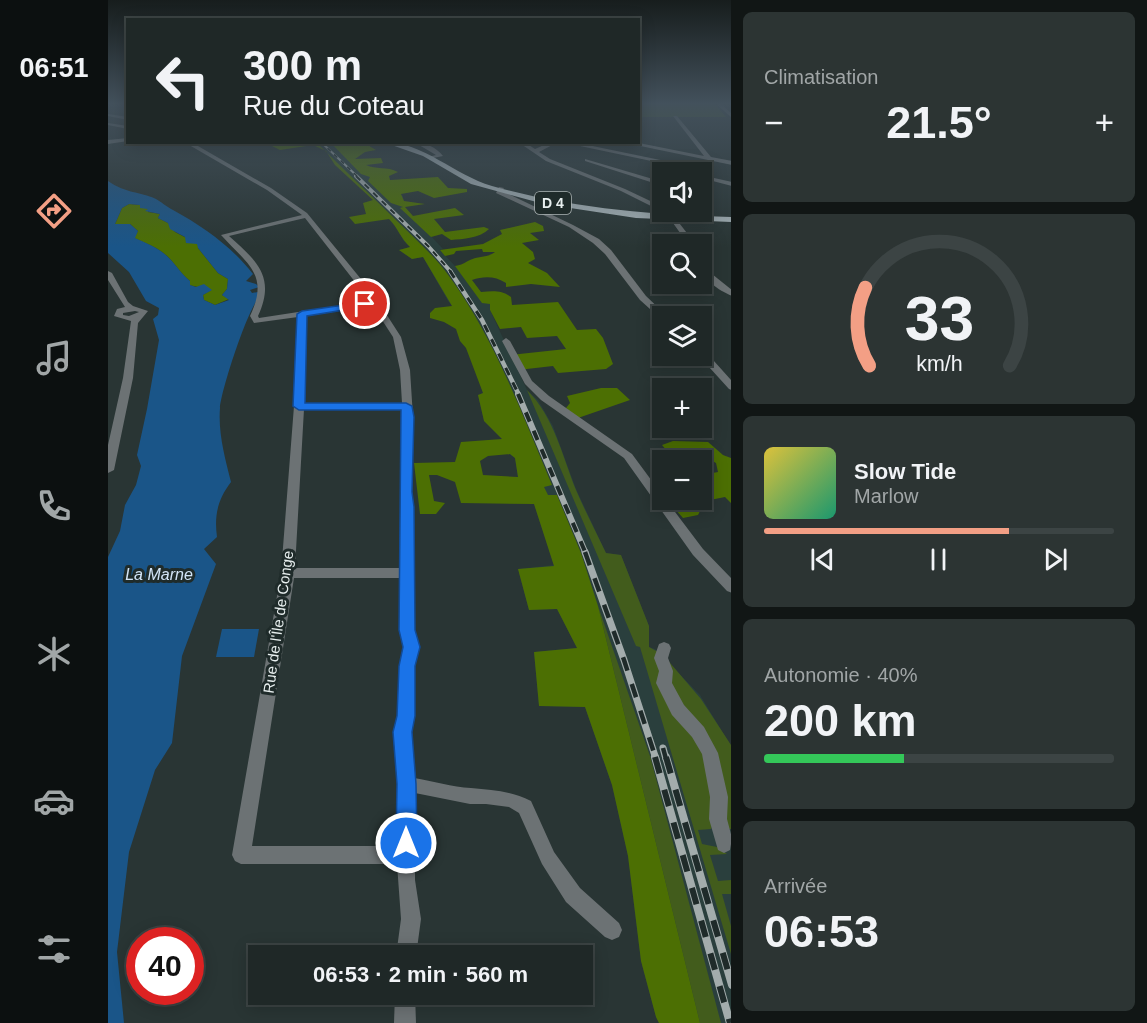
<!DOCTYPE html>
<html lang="fr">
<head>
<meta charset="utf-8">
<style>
  body { margin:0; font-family:Arial,sans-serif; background:#2c3433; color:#f1f3f6; height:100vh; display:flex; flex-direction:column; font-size:22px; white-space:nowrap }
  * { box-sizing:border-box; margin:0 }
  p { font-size:20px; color:#a1a6a7 }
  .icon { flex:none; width:33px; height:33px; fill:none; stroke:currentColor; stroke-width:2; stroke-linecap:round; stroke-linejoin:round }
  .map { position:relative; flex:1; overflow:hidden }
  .side { display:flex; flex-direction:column; gap:12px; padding:12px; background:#111615; width:416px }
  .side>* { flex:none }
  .banner { position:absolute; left:18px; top:18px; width:514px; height:126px; border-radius:0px; box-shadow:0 3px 15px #0003,0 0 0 2px #3c4444; background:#1f2827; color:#f1f3f6; overflow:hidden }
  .fabs { position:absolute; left:544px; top:162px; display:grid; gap:12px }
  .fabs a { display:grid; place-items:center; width:60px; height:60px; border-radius:0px; background:#1f2827; box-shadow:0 3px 15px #0003,0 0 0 2px #3c4444; font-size:30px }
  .speed { position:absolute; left:18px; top:927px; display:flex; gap:12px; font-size:30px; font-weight:700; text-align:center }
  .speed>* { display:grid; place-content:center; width:78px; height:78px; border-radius:50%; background:#1f2827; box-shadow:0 3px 15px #0003,0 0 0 2px #3c4444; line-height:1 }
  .speed .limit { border:9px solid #d22; background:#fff; color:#111 }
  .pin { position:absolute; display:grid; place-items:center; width:51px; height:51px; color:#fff; margin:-26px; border:3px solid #fff; border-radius:50%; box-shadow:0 2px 6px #0007 }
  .me { position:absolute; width:66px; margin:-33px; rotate:0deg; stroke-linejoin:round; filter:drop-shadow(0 0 4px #0008) }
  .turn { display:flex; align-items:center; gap:21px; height:126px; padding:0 18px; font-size:27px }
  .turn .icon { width:78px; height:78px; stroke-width:2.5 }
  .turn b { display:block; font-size:42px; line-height:51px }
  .big { font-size:45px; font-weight:600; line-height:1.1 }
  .side .widget { flex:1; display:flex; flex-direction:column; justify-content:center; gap:9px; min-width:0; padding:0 21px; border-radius:9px; background:#2c3433 }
  .side .dial { align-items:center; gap:0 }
  .dial svg { height:156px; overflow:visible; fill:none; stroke:#3c4444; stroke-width:7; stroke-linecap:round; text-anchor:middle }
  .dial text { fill:#f1f3f6; stroke:none }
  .song { display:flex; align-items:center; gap:18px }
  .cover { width:72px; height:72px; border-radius:9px; background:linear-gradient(135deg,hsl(50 70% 55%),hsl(160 70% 35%)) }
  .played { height:6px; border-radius:3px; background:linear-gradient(90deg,#f39f85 70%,#3c4444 70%) }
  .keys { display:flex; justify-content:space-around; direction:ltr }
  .heat { display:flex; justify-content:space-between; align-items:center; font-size:33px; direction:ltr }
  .charge { height:9px; border-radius:4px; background:linear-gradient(90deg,#34c759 40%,#3c4444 0) }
  .trip { position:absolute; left:140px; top:945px; width:345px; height:60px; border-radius:0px; background:#1f2827; box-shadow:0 3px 15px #0003,0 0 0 2px #3c4444; font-weight:600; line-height:60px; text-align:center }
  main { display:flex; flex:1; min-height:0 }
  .menu { display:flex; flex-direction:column; width:108px; justify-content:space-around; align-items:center; background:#0c1010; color:#a1a6a7 }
  .menu .icon { width:42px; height:42px }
  .menu .current { color:#f39f85 }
  .menu b { font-size:27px; color:#f1f3f6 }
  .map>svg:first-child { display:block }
</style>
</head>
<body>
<main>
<nav class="menu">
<b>06:51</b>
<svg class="icon current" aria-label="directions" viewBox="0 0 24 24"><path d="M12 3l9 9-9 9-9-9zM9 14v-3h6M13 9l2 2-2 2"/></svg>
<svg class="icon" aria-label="music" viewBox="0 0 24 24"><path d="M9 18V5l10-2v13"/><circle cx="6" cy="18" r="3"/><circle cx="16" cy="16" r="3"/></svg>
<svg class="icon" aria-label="phone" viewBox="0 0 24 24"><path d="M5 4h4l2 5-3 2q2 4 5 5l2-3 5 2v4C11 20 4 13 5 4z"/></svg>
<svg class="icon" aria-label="climate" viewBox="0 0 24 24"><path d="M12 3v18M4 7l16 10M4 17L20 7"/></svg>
<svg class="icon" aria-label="car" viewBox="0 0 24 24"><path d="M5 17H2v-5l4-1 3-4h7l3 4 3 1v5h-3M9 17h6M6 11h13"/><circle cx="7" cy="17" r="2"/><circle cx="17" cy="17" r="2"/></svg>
<svg class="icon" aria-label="filters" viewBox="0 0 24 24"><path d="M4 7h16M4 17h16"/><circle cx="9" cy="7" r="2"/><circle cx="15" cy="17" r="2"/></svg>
</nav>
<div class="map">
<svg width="624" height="1023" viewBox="0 0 624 1023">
  <rect width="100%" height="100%" fill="#293534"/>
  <polygon fill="#2a3f3d" points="202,143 235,143 245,145 237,153 260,165 278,185 295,196 296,207 335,249 332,250 347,266 356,270 382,304 382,310 419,390 430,400 445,426 468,489 498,553 513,555 541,626 541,647 547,649 592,695 623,746 623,1023 551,1023 548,1017 533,961 520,856 504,785 477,707 431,706 426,652 469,648 449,609 421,610 410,569 446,565 424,498 410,477 407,458 401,454 398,443 376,421 370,395 375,393 352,315 340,301 315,257 304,259 291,250 302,247 295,240 290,228 272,209 270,204 227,165 218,151"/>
  <g fill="#425c1c">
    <polygon points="531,103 606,103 618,117 531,117"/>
    <path d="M 419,390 C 446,417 454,455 468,490 C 477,511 488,532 498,553 L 513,555 L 541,626 L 541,647 L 552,653 L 551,658 L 593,744 L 607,815 L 603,829 L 590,830 L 594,844 L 609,847 L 619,854 L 602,855 L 610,881 L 623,880 L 623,894 L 614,894 L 623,926 L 623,954 L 532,647 L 528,646 Z"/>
    <polygon points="490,606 542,756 613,1023 592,1023"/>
    <polygon points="557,657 593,699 623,745 623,829 618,829 606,773 568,701"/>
  </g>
  <g fill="#4c6f03" fill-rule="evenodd">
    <path d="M 158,143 L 209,143 C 235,168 261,194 287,219 C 306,238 326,255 341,276 C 387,339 414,414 444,485 L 436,487 L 440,495 L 449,495 L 473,553 L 490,606 L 592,1023 L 551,1023 L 548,1017 L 533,961 L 520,856 L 504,785 L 477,707 L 431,706 L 426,652 L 469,648 L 449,609 L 421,610 L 410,569 L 446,566 L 426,504 L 353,503 L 347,482 L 329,475 L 321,475 L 326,501 L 337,503 L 328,514 L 312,514 L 306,463 L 347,462 L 353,442 L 394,439 L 376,421 L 370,395 L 375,393 L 358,348 L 352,341 L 348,329 L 336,322 L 322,318 L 322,313 L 327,308 L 344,306 L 315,257 L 304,259 L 291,250 L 302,247 C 293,239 290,228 281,219 L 247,224 L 241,217 L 258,214 L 255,203 L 265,200 L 227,165 L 218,151 L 205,145 L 172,150 ZM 402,454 L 407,458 L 410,477 L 375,475 L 372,461 L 380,456 Z"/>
    <path d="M 235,143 L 245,145 L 256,143 L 268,150 L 257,152 L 247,159 L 273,158 L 275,163 L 258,165 C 268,170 279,166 290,172 L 281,176 L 282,180 L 330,177 L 340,188 L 359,189 L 359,192 L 326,198 L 310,191 L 293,194 L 296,201 L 317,204 L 297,207 L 305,216 L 347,208 L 356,215 L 326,219 L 337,232 L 376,227 L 381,229 C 372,238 355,239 343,240 L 334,234 L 323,237 L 292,208 L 295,207 L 283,203 L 260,181 L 262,177 L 253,174 L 223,143 Z"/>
    <path d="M 21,204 L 32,205 L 40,209 L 40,212 L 52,214 L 50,218 L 60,223 L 67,232 L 90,244 L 90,248 L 110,273 L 120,279 L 119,289 L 114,295 L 121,299 L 107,305 L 96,300 L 95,295 L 103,290 L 81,285 L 82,281 C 73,274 69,266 61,258 C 53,249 38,243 26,238 L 30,231 L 22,224 L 7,224 L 14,208 Z"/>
    <path d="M 427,222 L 435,226 L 436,231 L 422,233 L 431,240 L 414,243 L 425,252 L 427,259 L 420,263 L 439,273 L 452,287 L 423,284 L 398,287 L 398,283 C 387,276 376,276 364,280 L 373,292 C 385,291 394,290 403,297 L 404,305 L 450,302 L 469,330 L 488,329 L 495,338 L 505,364 L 498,369 L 450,373 L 445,366 L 410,370 L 402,355 L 458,349 L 449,336 L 419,338 L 413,327 L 392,329 L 382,310 L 382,304 L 374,303 L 347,266 C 354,265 356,263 362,260 C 370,256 379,258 387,252 L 375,252 L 374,249 L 348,251 L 346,254 L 337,256 L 332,250 L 375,244 L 394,234 L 392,230 Z"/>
    <polygon points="493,388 509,388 522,400 470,418 458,408 462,403 459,396"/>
    <path d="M 565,441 L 600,442 L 615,455 L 623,458 L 623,503 L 617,497 L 597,501 L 590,515 L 575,518 L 559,500 L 594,500 L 594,495 L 597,494 L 594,490 L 594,475 L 610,472 L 608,463 C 585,448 579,477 554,445 Z"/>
  </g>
  <g fill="#1a5588" fill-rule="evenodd">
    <path d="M 0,181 C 19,194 31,191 48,199 C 52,201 59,207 65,210 C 96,227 124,247 145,274 L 138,281 L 148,284 L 151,287 L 142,290 L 144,293 L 150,292 L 151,298 C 140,308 113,391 112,408 C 110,433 117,458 123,482 C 110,499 106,515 109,537 L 96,549 L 108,564 L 74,656 L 64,743 L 47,770 L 21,852 L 9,952 L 16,1023 L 0,1023 L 0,557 L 12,531 L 17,505 L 28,485 L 33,466 L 29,455 L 39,409 L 51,340 L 45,319 L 50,315 L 51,308 L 38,301 L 21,272 L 0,253 ZM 21,204 L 32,205 L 32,208 L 40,209 L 37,211 L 52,214 L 50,218 L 60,223 L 62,229 L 77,237 L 78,243 L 89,244 L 90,248 L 110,273 L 120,279 L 119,289 L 114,295 L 121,300 L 107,305 L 96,300 L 95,295 L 104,290 L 96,284 L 88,287 L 82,285 L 82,281 C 73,274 69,266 62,259 C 53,249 38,243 27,238 L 30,231 L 22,224 L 7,224 L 14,208 Z"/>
    <polygon points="114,629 151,629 146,657 108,657"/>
  </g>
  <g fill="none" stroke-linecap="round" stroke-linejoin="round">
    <g fill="#6c7274" fill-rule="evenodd">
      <polygon points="607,103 612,103 624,114 624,118"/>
      <polygon points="0,114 20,117 20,120 0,116"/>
      <polygon points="565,116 569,116 603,157 624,161 624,165 513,142 526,142 596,156"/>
      <polygon points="0,123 20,126 20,129 0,125"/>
      <polygon points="20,138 20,141 0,144 0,140"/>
      <path d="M 76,142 L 83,142 L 163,188 L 199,213 L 266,295 L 293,337 L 302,370 L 305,417 L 304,492 L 306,507 L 306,630 L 310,647 L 306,666 L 306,716 L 303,733 L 306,778 C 325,781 344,787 363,788 C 385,790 403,791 423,801 L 446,852 L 472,888 L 511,923 L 514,930 L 511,937 L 504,940 L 497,937 L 458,902 L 434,864 L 411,813 L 401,807 L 378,804 L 362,804 L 307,793 L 307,880 L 313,919 L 308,956 L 288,956 L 293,919 L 289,864 L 133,864 L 127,861 L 124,855 L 173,573 L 186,406 L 190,317 L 146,323 L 142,316 C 162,274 139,264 113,235 L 194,215 L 159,190 ZM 197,218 L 262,301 L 151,318 L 150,316 C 168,277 149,261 121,236 ZM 265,306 L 285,337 L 292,370 L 294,403 L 196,403 L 198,316 ZM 196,409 L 294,409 L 293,568 L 187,568 ZM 186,578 L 293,578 L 292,630 L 296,647 L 292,666 L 290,716 L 287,733 L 290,784 L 289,846 L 144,846 Z"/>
      <path d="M 306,142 C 316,142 328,147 335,156 L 320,159 L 320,157 L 328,155 Z"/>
      <polygon points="410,142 416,142 427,149 443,142 450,142 431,152 442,159 517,189 555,207 555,212 557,212 553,211 513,191 438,161"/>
      <polygon points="453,142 465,142 596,169 597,176 624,182 624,186 597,179 597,191 594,193 594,172 591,171"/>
      <polygon points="477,159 555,182 555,186 477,161"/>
      <polygon points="391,187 396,188 394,191 465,225 491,239 503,250 538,296 559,316 552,318 532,300 497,254 485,243 461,227 388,193"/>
      <polygon points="561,215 565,215 582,237 583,244 577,244 575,237 560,216"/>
      <path d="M 594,266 L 624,290 L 624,296 C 612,291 594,280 594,266 Z"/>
      <path d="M 0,271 L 4,273 L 20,302 L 25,306 L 40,311 L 30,323 L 25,378 L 6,470 L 0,473 L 0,445 L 15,378 L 23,321 L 6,316 L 9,309 L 17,307 L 0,280 ZM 27,311 L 31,312 L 21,316 L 15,315 L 15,313 Z"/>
      <polygon points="398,338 402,341 424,381 441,396 524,454 555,496 555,500 558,500 595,549 624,579 624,593 619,591 585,555 516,458 433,400 417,384 394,341"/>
      <polygon points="594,350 597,351 624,381 624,390 621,389 591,356 594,356"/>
      <polygon points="556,642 561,644 563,648 560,658 565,671 564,683 576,705 596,727 610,753 620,797 619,819 624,838 622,850 616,853 610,850 601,819 602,797 594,754 584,737 564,715 548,683 551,671 546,658 551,644"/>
      <polygon points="287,994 307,994 308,1023 286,1023"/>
    </g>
    <path fill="#a5b1b5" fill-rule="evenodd" d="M 275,142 C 316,142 346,175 384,186 C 463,208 542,215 624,217 L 624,222 L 528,218 L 436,204 L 363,184 L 315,156 Z"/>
    <g stroke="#a3acac" stroke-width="2">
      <polyline id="rail-far5" points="213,142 250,177"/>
    </g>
    <g stroke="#a3acac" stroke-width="4">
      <polyline id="rail-far4" points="248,176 320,246 343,272"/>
    </g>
    <g stroke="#a3acac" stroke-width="4.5">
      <polyline id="rail-far3" points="342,271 374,320 411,395"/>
    </g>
    <g stroke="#a3acac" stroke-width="6">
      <polyline id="rail-far2" points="410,394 478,554"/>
    </g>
    <g stroke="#a3acac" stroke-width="7">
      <g id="rail-far1">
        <polyline points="477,552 516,660 548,759"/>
        <polyline points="555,748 558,759"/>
      </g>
    </g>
    <g stroke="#a3acac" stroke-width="8">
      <g id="rail">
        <polyline points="547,757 622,1023"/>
        <polyline points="558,757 624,985"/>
      </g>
    </g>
    <use href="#rail-far5" stroke="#1f2b2a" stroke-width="1.5" stroke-dasharray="4.5" stroke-linecap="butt"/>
    <use href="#rail-far4" stroke="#1f2b2a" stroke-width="2" stroke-dasharray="6" stroke-linecap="butt"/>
    <use href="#rail-far3" stroke="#1f2b2a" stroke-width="3" stroke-dasharray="8" stroke-linecap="butt"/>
    <use href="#rail-far2" stroke="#1f2b2a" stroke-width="4" stroke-dasharray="10" stroke-linecap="butt"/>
    <use href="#rail-far1" stroke="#1f2b2a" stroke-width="4.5" stroke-dasharray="14" stroke-linecap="butt"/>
    <use href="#rail" stroke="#1f2b2a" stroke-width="6" stroke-dasharray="17" stroke-linecap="butt"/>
  </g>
  <linearGradient id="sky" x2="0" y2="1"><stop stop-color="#171d1d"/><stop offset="0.42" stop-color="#43515c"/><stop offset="1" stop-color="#43515c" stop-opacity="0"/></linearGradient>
  <rect width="624" height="247" fill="url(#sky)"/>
  <polygon fill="#1a73e8" stroke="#114b97" stroke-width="1.5" points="257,302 262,304 261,306 199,316 197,403 298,403 304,406 306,417 304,492 306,507 307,630 312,647 307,666 307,716 304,732 308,784 309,843 306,850 298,853 291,850 288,843 289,784 285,732 289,716 291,666 295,647 291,630 293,410 191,410 185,406 189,314 194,311"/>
  <g text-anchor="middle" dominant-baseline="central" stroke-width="6" stroke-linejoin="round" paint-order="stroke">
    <rect fill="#1f2b2a" stroke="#acb4b4" stroke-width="1.5" x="427" y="192" width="36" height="22" rx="4.5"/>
    <g font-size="14" font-weight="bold" fill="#e8efef">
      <text x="445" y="203">D 4</text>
    </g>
    <g font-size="15" fill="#e8efef" stroke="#1f2b2a">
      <text transform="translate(170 622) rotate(-82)">Rue de l'Île de Conge</text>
    </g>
    <g font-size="16" font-style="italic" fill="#d2e4f6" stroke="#1f2b2a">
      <text x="51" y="574">La Marne</text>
    </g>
  </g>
</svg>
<div class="fabs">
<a><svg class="icon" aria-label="sound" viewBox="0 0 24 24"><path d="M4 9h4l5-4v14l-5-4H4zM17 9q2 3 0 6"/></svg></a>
<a><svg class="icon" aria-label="search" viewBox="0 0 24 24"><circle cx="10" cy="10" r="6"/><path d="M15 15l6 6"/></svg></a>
<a><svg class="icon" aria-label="layers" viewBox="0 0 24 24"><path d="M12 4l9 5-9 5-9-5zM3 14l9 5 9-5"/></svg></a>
<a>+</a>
<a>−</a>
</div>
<div class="speed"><div class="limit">40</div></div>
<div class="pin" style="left:257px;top:304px;background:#d93025"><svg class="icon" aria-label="arrive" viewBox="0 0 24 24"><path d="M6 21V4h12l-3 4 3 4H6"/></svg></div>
<svg class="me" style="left:298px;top:843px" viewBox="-20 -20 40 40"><circle r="17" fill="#1a73e8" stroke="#fff" stroke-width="3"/><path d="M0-11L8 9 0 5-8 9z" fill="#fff"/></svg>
<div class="trip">06:53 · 2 min · 560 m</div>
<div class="banner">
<div class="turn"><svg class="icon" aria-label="left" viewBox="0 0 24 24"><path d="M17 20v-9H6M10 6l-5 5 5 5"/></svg><div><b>300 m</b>Rue du Coteau</div></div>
</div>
</div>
<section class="side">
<div class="widget"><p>Climatisation</p>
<div class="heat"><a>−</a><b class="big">21.5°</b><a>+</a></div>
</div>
<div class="widget dial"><svg viewBox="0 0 100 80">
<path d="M14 69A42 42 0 1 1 86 69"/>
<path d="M14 69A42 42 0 0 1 12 29" stroke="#f39f85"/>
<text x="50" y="56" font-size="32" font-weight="700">33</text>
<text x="50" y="72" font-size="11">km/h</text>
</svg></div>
<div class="widget">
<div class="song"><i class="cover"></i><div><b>Slow Tide</b><p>Marlow</p></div></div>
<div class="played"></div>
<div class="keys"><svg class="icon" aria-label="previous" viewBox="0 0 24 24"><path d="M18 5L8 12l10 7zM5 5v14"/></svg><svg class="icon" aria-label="pause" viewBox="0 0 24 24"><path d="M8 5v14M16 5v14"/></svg><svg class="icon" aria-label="next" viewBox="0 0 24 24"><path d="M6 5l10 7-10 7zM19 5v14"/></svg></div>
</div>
<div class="widget"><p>Autonomie · 40%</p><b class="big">200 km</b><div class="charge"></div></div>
<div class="widget"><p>Arrivée</p><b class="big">06:53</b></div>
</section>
</main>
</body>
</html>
